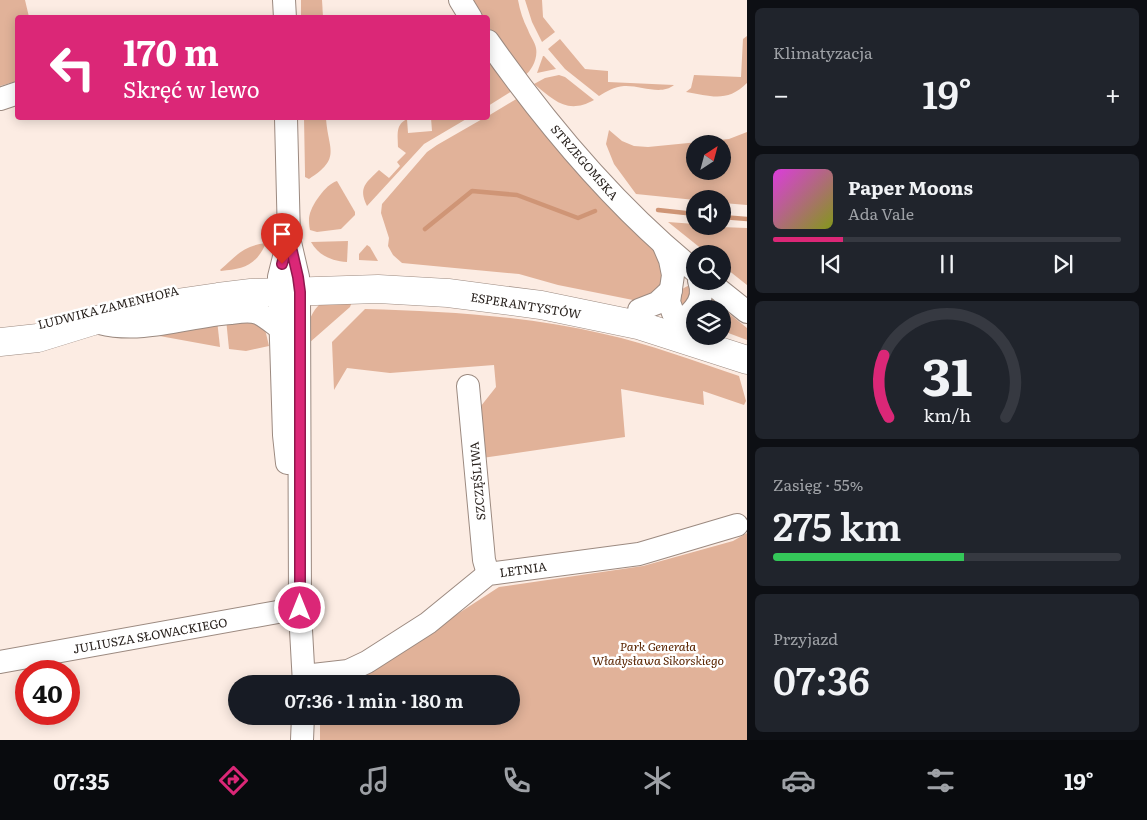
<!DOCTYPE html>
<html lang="pl">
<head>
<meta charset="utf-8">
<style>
  body { margin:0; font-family:Literata,serif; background:#20242c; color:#f1f3f6; height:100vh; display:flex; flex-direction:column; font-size:19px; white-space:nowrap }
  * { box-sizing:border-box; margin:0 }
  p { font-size:16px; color:#9ea1a6 }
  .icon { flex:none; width:28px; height:28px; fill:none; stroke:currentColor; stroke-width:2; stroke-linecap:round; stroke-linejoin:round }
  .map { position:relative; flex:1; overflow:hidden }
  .side { display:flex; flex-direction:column; gap:8px; padding:8px; background:#0d0f14; width:400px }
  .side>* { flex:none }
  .hud { position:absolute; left:15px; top:15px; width:475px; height:105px; border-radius:5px; box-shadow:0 2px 12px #0003; background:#db2777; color:#fff; overflow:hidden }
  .needle { width:32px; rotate:36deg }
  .buttons { position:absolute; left:686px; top:135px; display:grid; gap:10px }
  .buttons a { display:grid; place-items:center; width:45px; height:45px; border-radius:50%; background:#171b24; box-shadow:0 2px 12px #0003; font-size:25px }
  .speed { position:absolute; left:15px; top:660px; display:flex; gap:10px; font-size:25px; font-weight:700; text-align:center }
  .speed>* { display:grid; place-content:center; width:65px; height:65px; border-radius:50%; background:#171b24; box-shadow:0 2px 12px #0003; line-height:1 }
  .speed .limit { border:8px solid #d22; background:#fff; color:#111 }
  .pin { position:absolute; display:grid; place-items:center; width:42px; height:42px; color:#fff; margin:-51px -21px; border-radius:50% 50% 50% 0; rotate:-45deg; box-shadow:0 0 5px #0007 }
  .pin .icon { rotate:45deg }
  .me { position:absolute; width:55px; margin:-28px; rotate:0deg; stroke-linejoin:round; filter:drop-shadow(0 0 4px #0008) }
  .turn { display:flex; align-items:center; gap:18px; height:105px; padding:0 25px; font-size:22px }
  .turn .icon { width:65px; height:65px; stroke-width:2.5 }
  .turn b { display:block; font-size:35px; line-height:42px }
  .big { font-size:38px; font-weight:600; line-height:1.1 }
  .side .widget { flex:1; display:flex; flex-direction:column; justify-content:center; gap:8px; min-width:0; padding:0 18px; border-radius:8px; background:#20242c }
  .side .dial { align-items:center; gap:0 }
  .dial svg { height:130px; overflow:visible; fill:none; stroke:#363941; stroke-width:7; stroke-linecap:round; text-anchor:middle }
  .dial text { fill:#f1f3f6; stroke:none }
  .song { display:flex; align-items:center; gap:15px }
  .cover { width:60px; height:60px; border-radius:8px; background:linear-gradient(135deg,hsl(300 70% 55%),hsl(70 70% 35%)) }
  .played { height:5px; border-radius:2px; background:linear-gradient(90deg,#db2777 20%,#363941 20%) }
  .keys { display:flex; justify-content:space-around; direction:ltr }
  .heat { display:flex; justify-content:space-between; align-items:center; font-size:28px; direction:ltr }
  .charge { height:8px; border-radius:4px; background:linear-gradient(90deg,#34c759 55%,#363941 0) }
  .trip { position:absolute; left:228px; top:675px; width:292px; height:50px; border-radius:25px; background:#171b24; box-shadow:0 2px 12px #0003; font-weight:600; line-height:50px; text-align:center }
  .menu { display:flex; height:80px; justify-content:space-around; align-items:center; background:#090b0e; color:#9ea1a6 }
  .menu .icon { width:35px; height:35px }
  .menu .current { color:#db2777 }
  .menu b { font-size:22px; color:#f1f3f6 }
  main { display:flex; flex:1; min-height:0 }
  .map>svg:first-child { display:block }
</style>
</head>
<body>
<main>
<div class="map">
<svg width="747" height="740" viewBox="0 0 747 740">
  <rect width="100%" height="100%" fill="#fcece3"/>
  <g fill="#e1b299" fill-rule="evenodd">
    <polygon points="0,0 25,0 29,17 18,18 17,81 0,86"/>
    <polygon points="301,0 322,0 323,17 301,17"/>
    <path d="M 469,0 L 518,0 C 520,11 523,20 528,30 C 530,36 535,42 536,48 C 538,58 532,71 524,76 L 488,26 L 488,18 L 481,17 Z"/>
    <polygon points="525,0 542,0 543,17 555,32 542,42 532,22"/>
    <path d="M 747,36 L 747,83 C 727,103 711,96 686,92 L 691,88 L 694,75 L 741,77 L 743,39 Z"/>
    <path d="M 560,39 L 585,69 L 608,71 L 608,82 L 674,85 C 661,96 640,85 624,86 C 614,87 607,91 599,96 L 565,69 L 548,49 Z"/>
    <polygon points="543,56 544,56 556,69 537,73"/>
    <polygon points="488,57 512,91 488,106"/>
    <path d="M 559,75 L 565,77 L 594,100 C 567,115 554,100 534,84 L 545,78 Z"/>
    <polygon points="518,98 663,258 663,290 638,301 558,285 519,274 402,263 393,255 388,246 389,238 381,213 382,204 427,152 437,145 484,118 488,118 488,116"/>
    <path d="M 304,118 L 326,118 C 328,150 342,158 309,179 L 305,177 L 305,173 Z"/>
    <path d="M 431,118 L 468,118 L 424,144 L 367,206 C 358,187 366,183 379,170 L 389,178 L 400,166 L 397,162 L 406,153 L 398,147 C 398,135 395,125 407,119 L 408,133 L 432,131 Z"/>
    <path d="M 609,130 L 622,141 L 634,146 L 648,147 L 729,139 L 747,132 L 747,205 L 723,203 L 722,199 L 695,199 L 695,200 L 636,194 L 614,164 L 606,144 ZM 695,144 L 722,144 L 722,171 L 695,171 Z"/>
    <path d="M 337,181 L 355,212 L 355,215 L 341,229 L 317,232 L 310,230 C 309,226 309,222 309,218 C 310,206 326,184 337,181 Z"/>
    <polygon points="668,222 695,224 695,226 747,228 747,285 723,266 722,254 708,254"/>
    <path d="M 348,241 L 347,262 C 332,261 319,256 311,242 Z"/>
    <path d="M 266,243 C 256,266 243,269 221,271 L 220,270 C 237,255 243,246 266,243 Z"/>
    <polygon points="367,245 370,247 378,261 359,260 359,254"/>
    <path d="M 694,285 L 688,309 L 675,303 C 680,292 681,286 694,285 Z"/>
    <polygon points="706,295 747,328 747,340 723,331 722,309 702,309"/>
    <path d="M 322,302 L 352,302 L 350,307 L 309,343 C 309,324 307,316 322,302 Z"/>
    <path d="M 365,309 C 445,311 526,316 604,334 C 650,344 694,361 739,376 L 746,401 L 744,405 L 703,391 L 704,405 L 621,389 L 625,437 L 482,458 L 477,411 L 496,387 L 494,365 L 390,373 L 347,368 L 334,390 L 332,342 Z"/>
    <polygon points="241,317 264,325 269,346 246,351 229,349 226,319"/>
    <polygon points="217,320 220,347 143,333"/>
    <polygon points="747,533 747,740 320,740 320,716 511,716 511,684 353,684 379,665 499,587 643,566 733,541"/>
  </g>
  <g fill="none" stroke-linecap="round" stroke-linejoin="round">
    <g stroke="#cf9576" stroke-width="4.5">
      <polyline points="658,210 695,214"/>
      <polyline points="722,217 747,219"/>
      <polyline points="425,229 472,191 517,195 578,218 595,211"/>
    </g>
    <g stroke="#9c8a80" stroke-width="24">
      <g id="minor">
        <polyline points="284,0 285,18"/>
        <polyline points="460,0 471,18"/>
        <path d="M 488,41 C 547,125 615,206 695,271"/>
        <polyline points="0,99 18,93"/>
        <polyline points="286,118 289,238 298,277 299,292 300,608"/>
        <polyline points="664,246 670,260 673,275 669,302 673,313 693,342"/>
        <polyline points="708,281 747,312"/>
        <polyline points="639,310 657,303 671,290"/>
        <path d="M 100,323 C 143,334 188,316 231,313 C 239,312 249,310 258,313 C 266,317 273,323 280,328"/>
        <path d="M 668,331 C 683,320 709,304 699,281"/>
        <polyline points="468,386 484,560 488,574"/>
        <polyline points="287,463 284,435 279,277 288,241"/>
        <polyline points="299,594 304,684"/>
        <polyline points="0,662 300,608"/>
        <polyline points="304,676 348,671 367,662 428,623 488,574 639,554 737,525"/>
        <polyline points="302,740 303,716"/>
      </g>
    </g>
    <g stroke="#9c8a80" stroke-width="29">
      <polyline id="major" points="0,342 38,338 93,321 163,305 218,297 251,293 378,289 448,293 541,305 638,325 747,360"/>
    </g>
    <use href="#minor" stroke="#fff" stroke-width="22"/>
    <use href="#major" stroke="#fff" stroke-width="28"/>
  </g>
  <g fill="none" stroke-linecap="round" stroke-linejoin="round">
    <g stroke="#8e194d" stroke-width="12">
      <polyline id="route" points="282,264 289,238 298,277 300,292 300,608"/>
    </g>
    <use href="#route" stroke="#db2777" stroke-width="9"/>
  </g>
  <g text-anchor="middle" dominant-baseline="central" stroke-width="5" stroke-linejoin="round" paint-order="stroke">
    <g font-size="12" fill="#27201c" stroke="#fff">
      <text transform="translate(585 162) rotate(49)">STRZEGOMSKA</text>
      <text transform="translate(526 305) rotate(9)">ESPERANTYSTÓW</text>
      <text transform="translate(108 307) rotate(-14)">LUDWIKA ZAMENHOFA</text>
      <text transform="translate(477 481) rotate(-95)">SZCZĘŚLIWA</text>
      <text transform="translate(523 569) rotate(-8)">LETNIA</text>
      <text transform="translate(150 635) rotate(-10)">JULIUSZA SŁOWACKIEGO</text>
    </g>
    <g font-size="12" font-style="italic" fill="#592400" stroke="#fff">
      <text x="658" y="646">Park Generała<tspan x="658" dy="14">Władysława Sikorskiego</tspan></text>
    </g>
  </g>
</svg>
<div class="buttons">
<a><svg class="needle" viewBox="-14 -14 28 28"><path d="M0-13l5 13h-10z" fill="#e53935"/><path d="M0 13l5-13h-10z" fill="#9ea1a6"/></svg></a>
<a><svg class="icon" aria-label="sound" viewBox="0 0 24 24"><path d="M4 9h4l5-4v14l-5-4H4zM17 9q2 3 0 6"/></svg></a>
<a><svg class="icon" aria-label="search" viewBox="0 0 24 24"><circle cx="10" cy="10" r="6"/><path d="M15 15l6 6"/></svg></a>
<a><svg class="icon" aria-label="layers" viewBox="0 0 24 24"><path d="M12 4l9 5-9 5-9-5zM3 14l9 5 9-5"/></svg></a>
</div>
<div class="speed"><div class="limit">40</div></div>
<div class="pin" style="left:282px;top:264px;background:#d93025"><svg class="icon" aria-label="arrive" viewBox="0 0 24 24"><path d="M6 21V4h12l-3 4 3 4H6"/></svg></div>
<svg class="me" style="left:300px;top:608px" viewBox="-20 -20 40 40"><circle r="17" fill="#db2777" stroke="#fff" stroke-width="3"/><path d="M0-11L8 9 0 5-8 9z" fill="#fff"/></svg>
<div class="trip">07:36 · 1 min · 180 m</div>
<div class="hud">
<div class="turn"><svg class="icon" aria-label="left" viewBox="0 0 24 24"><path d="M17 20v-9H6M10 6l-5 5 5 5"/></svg><div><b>170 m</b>Skręć w lewo</div></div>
</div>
</div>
<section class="side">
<div class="widget"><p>Klimatyzacja</p>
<div class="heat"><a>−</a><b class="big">19°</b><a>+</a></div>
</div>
<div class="widget">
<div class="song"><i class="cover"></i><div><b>Paper Moons</b><p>Ada Vale</p></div></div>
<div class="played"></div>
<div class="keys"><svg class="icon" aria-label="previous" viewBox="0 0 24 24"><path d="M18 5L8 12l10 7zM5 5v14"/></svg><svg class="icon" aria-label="pause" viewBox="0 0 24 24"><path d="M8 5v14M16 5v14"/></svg><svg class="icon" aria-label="next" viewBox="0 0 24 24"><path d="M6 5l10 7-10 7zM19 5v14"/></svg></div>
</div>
<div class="widget dial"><svg viewBox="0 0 100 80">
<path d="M14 69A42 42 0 1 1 86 69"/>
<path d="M14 69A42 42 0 0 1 11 31" stroke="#db2777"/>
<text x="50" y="56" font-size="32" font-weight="700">31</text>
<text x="50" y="72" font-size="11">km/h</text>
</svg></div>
<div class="widget"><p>Zasięg · 55%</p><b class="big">275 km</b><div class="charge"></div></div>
<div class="widget"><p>Przyjazd</p><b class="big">07:36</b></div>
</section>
</main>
<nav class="menu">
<b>07:35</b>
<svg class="icon current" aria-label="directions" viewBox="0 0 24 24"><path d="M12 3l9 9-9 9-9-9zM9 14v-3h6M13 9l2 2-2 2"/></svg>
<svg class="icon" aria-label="music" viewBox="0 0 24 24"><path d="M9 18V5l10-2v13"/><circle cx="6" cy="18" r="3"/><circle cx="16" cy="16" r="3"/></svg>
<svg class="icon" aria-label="phone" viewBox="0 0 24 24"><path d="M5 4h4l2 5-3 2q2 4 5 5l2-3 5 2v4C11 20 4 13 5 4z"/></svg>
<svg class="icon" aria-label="climate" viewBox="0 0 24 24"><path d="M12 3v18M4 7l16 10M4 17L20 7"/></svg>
<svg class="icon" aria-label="car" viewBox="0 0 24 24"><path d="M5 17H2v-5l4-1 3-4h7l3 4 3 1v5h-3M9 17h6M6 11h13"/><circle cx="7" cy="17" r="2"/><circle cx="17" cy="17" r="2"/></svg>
<svg class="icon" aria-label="filters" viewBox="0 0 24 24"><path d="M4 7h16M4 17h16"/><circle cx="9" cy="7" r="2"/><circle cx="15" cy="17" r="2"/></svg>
<b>19°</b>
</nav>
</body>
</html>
